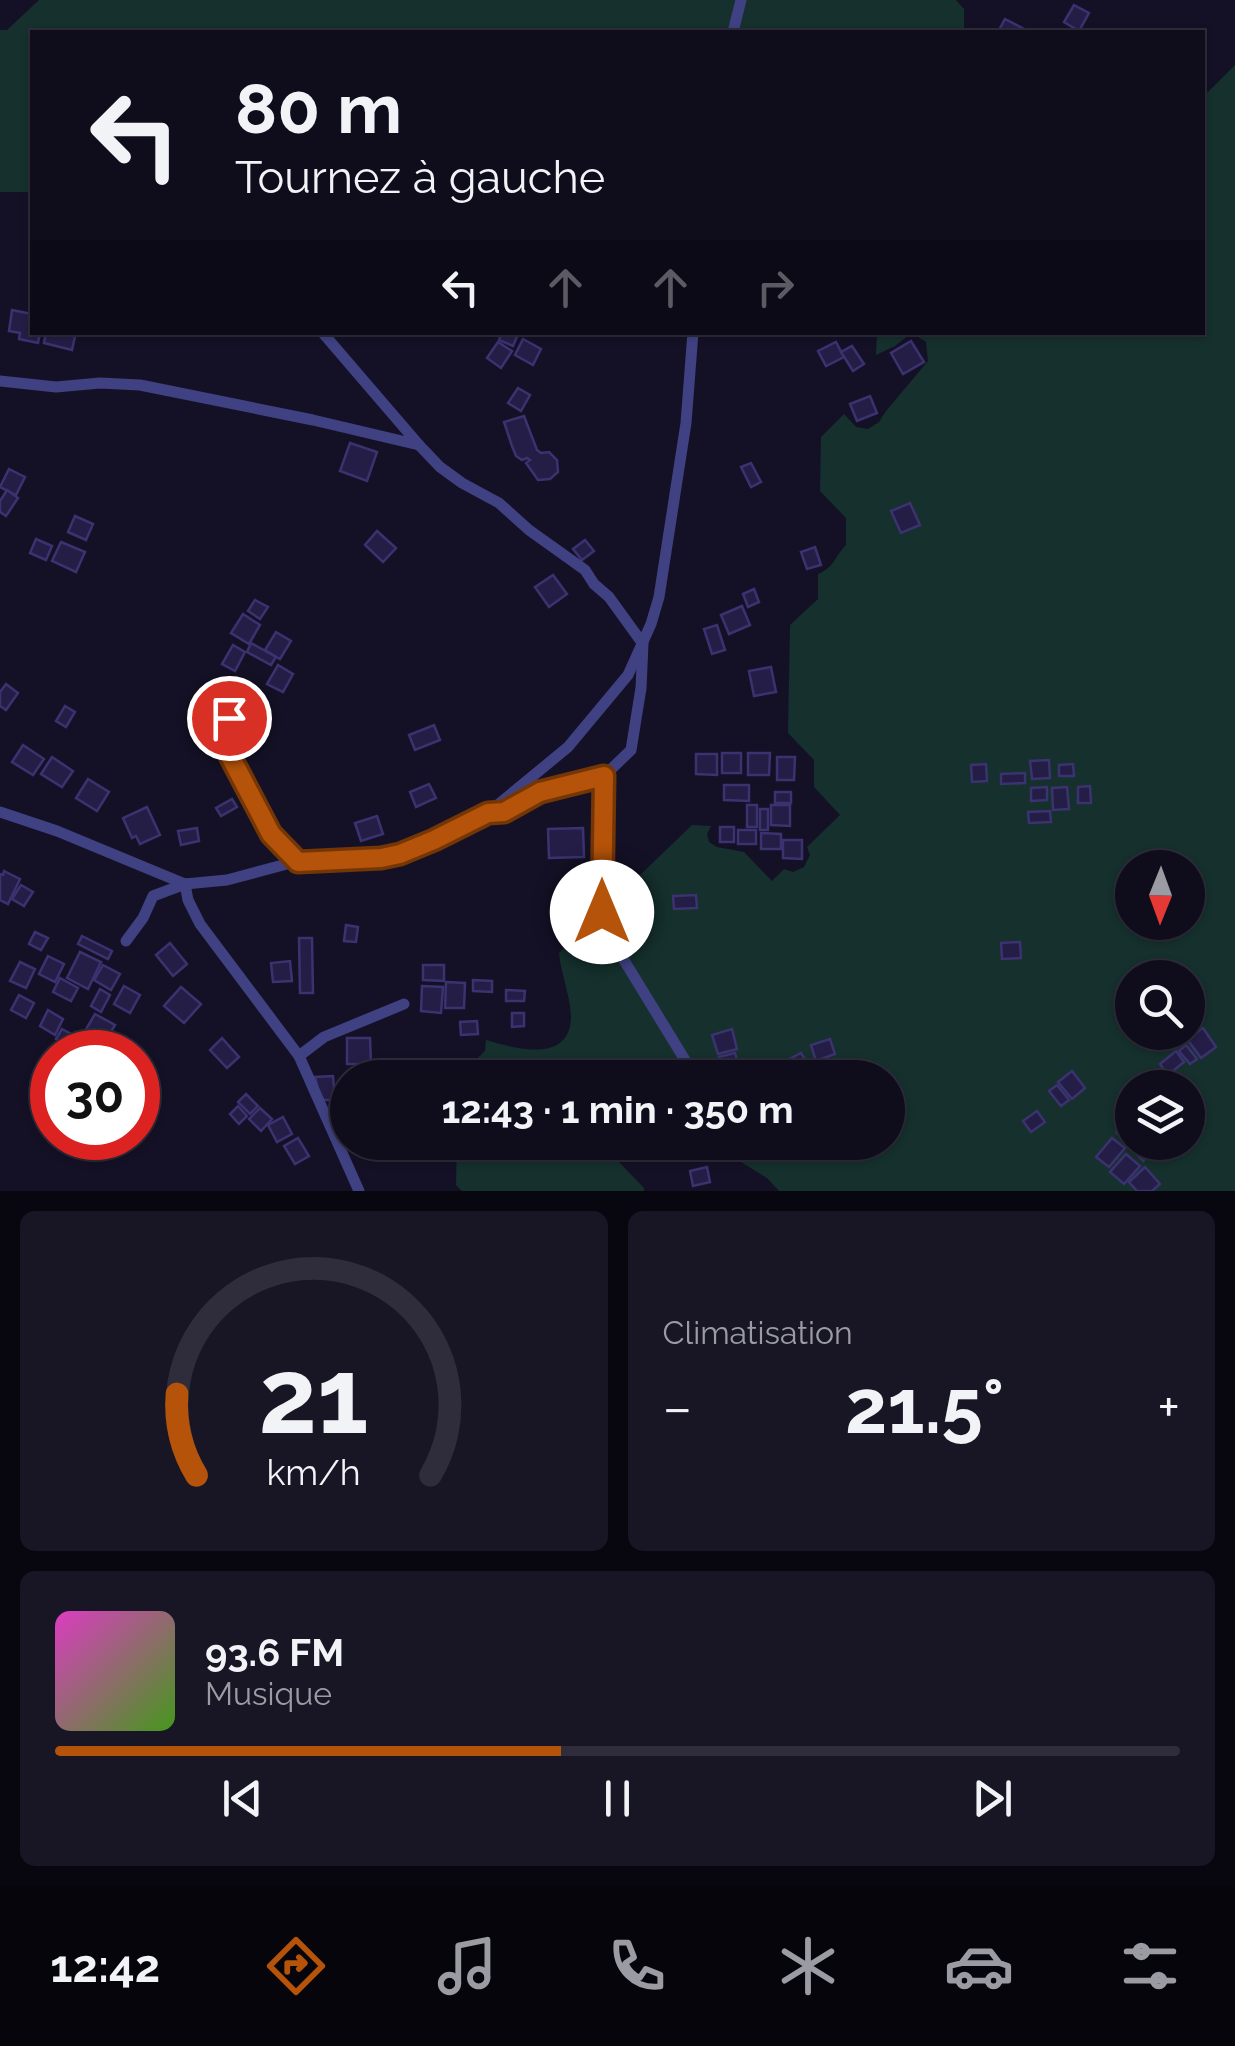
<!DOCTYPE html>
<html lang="fr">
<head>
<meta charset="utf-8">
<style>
  body { margin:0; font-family:Raleway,sans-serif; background:#181625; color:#f1f3f6; height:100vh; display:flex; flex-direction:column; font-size:38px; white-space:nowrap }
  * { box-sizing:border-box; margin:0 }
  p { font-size:32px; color:#9b9ca3 }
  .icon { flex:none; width:55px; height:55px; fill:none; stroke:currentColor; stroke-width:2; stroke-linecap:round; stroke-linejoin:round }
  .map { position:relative; height:1191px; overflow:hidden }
  .drawer { display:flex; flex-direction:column; gap:20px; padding:20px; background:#08070f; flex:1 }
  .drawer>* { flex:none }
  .banner { position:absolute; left:30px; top:30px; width:1175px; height:305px; border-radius:0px; box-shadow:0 2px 8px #0004,0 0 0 2px #2f2d3b; background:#0f0d1c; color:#f1f3f6; overflow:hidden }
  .needle { width:65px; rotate:181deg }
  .controls { position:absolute; left:1115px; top:850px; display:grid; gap:20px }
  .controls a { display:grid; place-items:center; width:90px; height:90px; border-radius:50%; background:#0f0d1c; box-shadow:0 2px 8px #0004,0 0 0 2px #2f2d3b; font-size:50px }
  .speed { position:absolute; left:30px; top:1030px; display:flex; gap:20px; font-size:50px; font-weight:700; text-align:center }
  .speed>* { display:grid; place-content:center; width:130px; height:130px; border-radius:50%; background:#0f0d1c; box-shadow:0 2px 8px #0004,0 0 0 2px #2f2d3b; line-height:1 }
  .speed .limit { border:15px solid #d22; background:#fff; color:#111 }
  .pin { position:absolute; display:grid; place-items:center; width:85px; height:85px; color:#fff; margin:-42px; border:5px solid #fff; border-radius:50%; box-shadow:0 2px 10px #0007 }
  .me { position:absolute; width:110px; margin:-55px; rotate:0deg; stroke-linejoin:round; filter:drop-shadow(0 0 8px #0008) }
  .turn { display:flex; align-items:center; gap:35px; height:210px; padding:0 40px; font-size:45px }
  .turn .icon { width:130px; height:130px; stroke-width:2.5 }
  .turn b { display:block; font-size:70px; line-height:85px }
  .lanes { display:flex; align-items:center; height:95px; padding:0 40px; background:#0003; justify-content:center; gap:50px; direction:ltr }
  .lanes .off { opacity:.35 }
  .big { font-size:75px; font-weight:700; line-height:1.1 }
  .drawer .tile { flex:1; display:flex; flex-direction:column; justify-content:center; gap:15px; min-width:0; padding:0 35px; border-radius:15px; background:#181625 }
  .drawer .dial { align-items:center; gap:0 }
  .dial svg { height:260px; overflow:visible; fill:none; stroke:#2f2d3b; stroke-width:7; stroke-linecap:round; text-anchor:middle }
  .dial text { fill:#f1f3f6; stroke:none }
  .song { display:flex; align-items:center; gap:30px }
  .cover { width:120px; height:120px; border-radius:15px; background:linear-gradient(135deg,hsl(310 70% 55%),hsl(100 70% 35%)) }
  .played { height:10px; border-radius:5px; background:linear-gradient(90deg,#b45309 45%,#2f2d3b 45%) }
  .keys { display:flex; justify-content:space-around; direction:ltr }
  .heat { display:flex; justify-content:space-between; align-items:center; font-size:55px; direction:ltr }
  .drawer .tiles { flex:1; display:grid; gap:20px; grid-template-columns:1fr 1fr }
  .tile:last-child { grid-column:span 2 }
  .trip { position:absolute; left:330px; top:1060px; width:575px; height:100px; border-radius:50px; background:#0f0d1c; box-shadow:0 2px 8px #0004,0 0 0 2px #2f2d3b; font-weight:700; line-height:100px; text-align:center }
  .tabs { display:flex; height:160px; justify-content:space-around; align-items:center; background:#06050b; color:#9b9ca3 }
  .tabs .icon { width:70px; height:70px }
  .tabs .on { color:#b45309 }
  .tabs b { font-size:45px; color:#f1f3f6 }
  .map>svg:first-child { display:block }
</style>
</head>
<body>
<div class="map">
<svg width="1235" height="1191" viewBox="0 0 1235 1191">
  <rect width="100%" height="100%" fill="#141126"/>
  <g fill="#15302d" fill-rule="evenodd">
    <polygon points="39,0 956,0 964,9 964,32 32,32 32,192 0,192 0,30 7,30"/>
    <path d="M 1235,65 L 1235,1191 L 779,1191 L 767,1178 L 738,1160 L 736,1146 L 733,1143 L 888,1142 L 888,1078 L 457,1078 L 485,1051 L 486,1040 C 513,1048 570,1065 571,1017 C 571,999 561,974 559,953 L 692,825 L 711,826 L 707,834 L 709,842 L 717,847 L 744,852 L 772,881 L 784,869 L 793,872 L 804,867 L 810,855 L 807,847 L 840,815 L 814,787 L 814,760 L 788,733 L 790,625 L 818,599 L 818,574 C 835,567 834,557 846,545 L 846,518 L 820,491 L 821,437 L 844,414 L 856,427 L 868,429 L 879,422 L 886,411 L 928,361 L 926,342 L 915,335 L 909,335 L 895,346 L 876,355 L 877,333 L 1202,332 L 1203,97 ZM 1132,868 L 1188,868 L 1188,922 L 1132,922 ZM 1132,978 L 1188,978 L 1188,1032 L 1132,1032 ZM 1132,1088 L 1188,1088 L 1188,1142 L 1132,1142 Z"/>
    <polygon points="457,1143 457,1142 665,1143 659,1148 632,1148 618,1161 644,1188 644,1191 462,1191 456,1185"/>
  </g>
  <g fill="#241e46" stroke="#3b3270" stroke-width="2.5">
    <polygon points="1074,5 1089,13 1079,31 1064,22"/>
    <polygon points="1005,19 1030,32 998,32"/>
    <polygon points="12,310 32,314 32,332 40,332 38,343 19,339 20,333 9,331"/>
    <polygon points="46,332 76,332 72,350 44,343"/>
    <polygon points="502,332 519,332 513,346 499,340"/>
    <polygon points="523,339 541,349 533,365 515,355"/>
    <polygon points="911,341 924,362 903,374 891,353"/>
    <polygon points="498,342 512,351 501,368 487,358"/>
    <polygon points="836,342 844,357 826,366 818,351"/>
    <polygon points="852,346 864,364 853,371 841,352"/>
    <polygon points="518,388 530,395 521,411 508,403"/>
    <polygon points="870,396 877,413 857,421 850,404"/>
    <polygon points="524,416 537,450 541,453 549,452 557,460 558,472 550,479 538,480 526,463 530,460 527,458 522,460 516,456 512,446 504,422"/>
    <polygon points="350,443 377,452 367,481 340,471"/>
    <polygon points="751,463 761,482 751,487 741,467"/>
    <polygon points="9,469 25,477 16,495 0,487"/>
    <polygon points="7,490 18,498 6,516 0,512 0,501"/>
    <polygon points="910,503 920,525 901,533 891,511"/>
    <polygon points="75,516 93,524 86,540 68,532"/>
    <polygon points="377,531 396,548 383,562 365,545"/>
    <polygon points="36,539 52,546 46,560 30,553"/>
    <polygon points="585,540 594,551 582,560 573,549"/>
    <polygon points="61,542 85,552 76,572 52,561"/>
    <polygon points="815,547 821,565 807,569 801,552"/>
    <polygon points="553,575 567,594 549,607 535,587"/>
    <polygon points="754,589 759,602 748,607 743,594"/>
    <polygon points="255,600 268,607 260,619 248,611"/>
    <polygon points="742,606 750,625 729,634 721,615"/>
    <polygon points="243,614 260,625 249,644 231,633"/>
    <polygon points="717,625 725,650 712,654 704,629"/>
    <polygon points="276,632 291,641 280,659 265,650"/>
    <polygon points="251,643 276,657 271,665 247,652"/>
    <polygon points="233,645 245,652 235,671 222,664"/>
    <polygon points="278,665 293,674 283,692 267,684"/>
    <polygon points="771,667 776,692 754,696 749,671"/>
    <polygon points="6,684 18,693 6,710 0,706 0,692"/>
    <polygon points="65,706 75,712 66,727 56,721"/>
    <polygon points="434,725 440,740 415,750 409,735"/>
    <polygon points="23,745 44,759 33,775 12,762"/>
    <rect x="722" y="753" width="19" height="20"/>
    <polygon points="748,753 770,753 769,775 748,775"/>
    <polygon points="696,754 717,754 717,775 696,774"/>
    <polygon points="52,757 73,771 62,787 41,774"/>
    <polygon points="777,757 795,757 794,780 777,780"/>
    <polygon points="1049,760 1050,778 1032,779 1030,761"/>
    <polygon points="986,764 987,781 972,782 971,765"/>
    <polygon points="1073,764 1074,776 1059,776 1059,765"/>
    <polygon points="1025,773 1025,783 1001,784 1001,774"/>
    <polygon points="88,779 109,792 97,811 76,798"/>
    <polygon points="429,784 436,798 416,807 410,792"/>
    <polygon points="724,785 749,785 749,801 724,800"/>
    <polygon points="1090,786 1091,803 1078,803 1078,787"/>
    <polygon points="1047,787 1047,800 1031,801 1031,788"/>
    <polygon points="1067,787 1069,809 1053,810 1052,788"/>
    <rect x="775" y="792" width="16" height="11"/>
    <polygon points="232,799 237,807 221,816 216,808"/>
    <rect x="747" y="805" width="10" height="22"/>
    <polygon points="771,805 790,805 790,826 771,825"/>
    <polygon points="147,807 160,835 140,844 136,836 132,838 123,818"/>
    <rect x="760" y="809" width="8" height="21"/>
    <polygon points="1050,811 1051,822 1029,823 1028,812"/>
    <polygon points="377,816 383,834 361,841 355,823"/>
    <rect x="720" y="827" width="14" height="15"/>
    <polygon points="197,828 199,841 181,845 178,831"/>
    <polygon points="583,828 584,857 549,858 548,829"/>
    <rect x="738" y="830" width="18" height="14"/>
    <polygon points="761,833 781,834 781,849 761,849"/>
    <polygon points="783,840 802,840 802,859 783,858"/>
    <polygon points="4,871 20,879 8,904 0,900 0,874 3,875"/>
    <polygon points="21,885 33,892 24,906 12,899"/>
    <polygon points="696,895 697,908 674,909 673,896"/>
    <polygon points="346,925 358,927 356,942 344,941"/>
    <polygon points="35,932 48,938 41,950 29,944"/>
    <polygon points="82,936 112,951 108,959 78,944"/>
    <polygon points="299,938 312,938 313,993 300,993"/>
    <polygon points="1020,942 1021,958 1002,959 1001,943"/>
    <polygon points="170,943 187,964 173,976 156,955"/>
    <polygon points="80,952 101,962 88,989 67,978"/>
    <polygon points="48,956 64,964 55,982 39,974"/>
    <polygon points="290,961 292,981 273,982 271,963"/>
    <polygon points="20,962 35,969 26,988 10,981"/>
    <polygon points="103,965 120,974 111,990 94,980"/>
    <polygon points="423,965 444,965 444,981 423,980"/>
    <polygon points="60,978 78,988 71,1001 53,992"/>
    <polygon points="473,980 492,981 492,992 473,991"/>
    <polygon points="446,982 465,983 464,1008 445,1008"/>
    <polygon points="124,986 140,995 130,1013 114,1004"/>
    <polygon points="422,986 443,987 441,1013 421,1011"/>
    <polygon points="181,987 201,1004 184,1023 164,1006"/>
    <polygon points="100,989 110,995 101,1012 91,1006"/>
    <polygon points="506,990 525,991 524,1001 506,1001"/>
    <polygon points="19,995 34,1003 26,1018 11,1010"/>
    <polygon points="48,1010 63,1019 55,1035 40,1026"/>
    <polygon points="512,1013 524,1013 524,1026 512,1027"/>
    <polygon points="95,1014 115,1025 105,1042 85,1031"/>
    <polygon points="477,1021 478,1034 461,1035 460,1022"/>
    <polygon points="1203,1028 1216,1047 1201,1058 1187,1039"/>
    <polygon points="62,1029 77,1037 72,1047 56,1039"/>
    <polygon points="732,1029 737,1049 718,1054 712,1035"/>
    <polygon points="222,1038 239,1057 227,1068 210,1050"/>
    <polygon points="347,1038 370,1038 371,1064 347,1064"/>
    <polygon points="830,1039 835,1054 816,1061 811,1045"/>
    <polygon points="1186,1045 1197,1059 1190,1064 1179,1051"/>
    <polygon points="1176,1051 1184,1062 1168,1075 1160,1064"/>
    <polygon points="735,1053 739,1068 723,1073 719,1057"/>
    <polygon points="801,1053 808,1064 793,1072 786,1061"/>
    <polygon points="842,1060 849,1078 830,1078 826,1067"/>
    <polygon points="1072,1071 1085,1088 1072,1099 1058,1082"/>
    <polygon points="333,1076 335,1100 321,1100 315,1077"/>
    <polygon points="1057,1085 1069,1100 1061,1106 1049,1091"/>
    <polygon points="246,1094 258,1106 250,1114 238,1102"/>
    <polygon points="238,1106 247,1116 239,1124 230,1114"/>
    <polygon points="260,1108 272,1119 261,1131 249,1119"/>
    <polygon points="1037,1111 1045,1122 1031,1132 1023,1121"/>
    <polygon points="283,1117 292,1134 277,1142 268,1125"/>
    <polygon points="1132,1118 1132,1136 1125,1142 1116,1132"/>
    <polygon points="298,1138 309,1156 295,1164 284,1146"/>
    <polygon points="1112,1138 1125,1148 1109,1167 1096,1157"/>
    <polygon points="1135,1142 1149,1142 1155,1149 1143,1161 1130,1147"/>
    <polygon points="1126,1154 1140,1166 1124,1184 1110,1172"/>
    <polygon points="707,1167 710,1182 693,1186 690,1171"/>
    <polygon points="1145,1167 1160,1184 1152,1191 1137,1191 1129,1182"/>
  </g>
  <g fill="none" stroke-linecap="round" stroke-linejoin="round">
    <g stroke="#404182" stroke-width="11">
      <polyline points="733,32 741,0"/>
      <polyline points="322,332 419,445 440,467 462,483 499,503 529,530 585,570 594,584 609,597 643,644 641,688 631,750 604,776 553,788 503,812 488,813"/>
      <polyline points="0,381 56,387 100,383 140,385 313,420 419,445"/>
      <polyline points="229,687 229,752 271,834 298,861"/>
      <polyline points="604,776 602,912 608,934 696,1078"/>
      <polyline points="0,812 57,831 185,884"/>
      <polyline points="185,884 188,900 200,924 299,1056 359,1191"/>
      <polyline points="126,941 143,918 153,896 185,884 227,880 298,861 381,858 415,849 488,813 568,747 628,675 651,624 659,597 686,423 693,332"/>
      <polyline points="299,1056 324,1037 404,1004"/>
    </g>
  </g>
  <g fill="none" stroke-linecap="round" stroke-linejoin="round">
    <g stroke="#753606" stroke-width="25">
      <polyline id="route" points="229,718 230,756 271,834 298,862 381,858 400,854 434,840 488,813 504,812 540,792 604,776 602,912"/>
    </g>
    <use href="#route" stroke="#b45309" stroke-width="18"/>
  </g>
</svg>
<div class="controls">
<a><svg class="needle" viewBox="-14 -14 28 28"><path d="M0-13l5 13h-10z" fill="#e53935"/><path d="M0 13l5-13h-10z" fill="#9b9ca3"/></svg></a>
<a><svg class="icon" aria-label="search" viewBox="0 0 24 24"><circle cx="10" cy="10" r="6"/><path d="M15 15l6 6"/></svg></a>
<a><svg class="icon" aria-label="layers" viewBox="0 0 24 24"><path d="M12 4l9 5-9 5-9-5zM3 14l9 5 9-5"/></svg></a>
</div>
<div class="speed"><div class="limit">30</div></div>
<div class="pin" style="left:229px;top:718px;background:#d93025"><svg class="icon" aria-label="arrive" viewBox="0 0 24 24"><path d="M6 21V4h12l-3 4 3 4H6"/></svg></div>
<svg class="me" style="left:602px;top:912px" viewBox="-20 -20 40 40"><circle r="19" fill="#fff"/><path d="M0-13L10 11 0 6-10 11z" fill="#b45309"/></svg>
<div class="trip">12:43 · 1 min · 350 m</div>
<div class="banner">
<div class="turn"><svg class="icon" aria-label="left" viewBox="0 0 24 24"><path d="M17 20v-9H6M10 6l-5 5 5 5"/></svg><div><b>80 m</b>Tournez à gauche</div></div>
<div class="lanes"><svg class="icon" aria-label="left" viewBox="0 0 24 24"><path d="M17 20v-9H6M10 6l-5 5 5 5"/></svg><svg class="icon off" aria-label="ahead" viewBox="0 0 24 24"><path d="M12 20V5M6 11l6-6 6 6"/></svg><svg class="icon off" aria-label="ahead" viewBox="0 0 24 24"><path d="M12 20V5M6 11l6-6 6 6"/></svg><svg class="icon off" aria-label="right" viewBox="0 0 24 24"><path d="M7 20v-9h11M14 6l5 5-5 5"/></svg></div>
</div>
</div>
<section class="drawer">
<div class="tiles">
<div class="tile dial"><svg viewBox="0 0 100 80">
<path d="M14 69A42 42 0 1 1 86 69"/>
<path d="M14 69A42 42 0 0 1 8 44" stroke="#b45309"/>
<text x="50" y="56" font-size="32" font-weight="700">21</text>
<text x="50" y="72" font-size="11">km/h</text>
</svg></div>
<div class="tile"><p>Climatisation</p>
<div class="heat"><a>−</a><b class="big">21.5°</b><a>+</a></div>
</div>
<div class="tile">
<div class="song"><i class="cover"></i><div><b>93.6 FM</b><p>Musique</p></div></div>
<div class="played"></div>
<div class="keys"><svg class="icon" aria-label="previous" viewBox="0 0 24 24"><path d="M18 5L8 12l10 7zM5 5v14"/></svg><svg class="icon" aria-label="pause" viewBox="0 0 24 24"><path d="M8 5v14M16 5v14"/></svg><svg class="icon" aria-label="next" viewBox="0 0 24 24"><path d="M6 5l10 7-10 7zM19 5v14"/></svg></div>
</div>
</div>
</section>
<nav class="tabs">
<b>12:42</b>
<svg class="icon on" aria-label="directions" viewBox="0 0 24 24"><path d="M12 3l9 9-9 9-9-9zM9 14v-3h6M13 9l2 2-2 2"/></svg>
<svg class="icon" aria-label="music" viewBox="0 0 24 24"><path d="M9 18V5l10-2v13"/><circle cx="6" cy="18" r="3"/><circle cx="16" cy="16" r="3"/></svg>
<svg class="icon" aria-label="phone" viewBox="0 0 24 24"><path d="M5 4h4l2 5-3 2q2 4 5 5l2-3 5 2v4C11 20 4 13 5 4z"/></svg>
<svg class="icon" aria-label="climate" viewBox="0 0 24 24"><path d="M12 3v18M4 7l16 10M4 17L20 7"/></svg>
<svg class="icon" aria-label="car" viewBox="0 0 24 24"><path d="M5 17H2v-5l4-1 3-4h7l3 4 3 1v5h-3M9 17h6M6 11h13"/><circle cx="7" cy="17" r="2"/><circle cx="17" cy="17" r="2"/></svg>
<svg class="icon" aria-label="filters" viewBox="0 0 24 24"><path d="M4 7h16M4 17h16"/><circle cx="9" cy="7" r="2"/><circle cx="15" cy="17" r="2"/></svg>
</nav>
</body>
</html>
